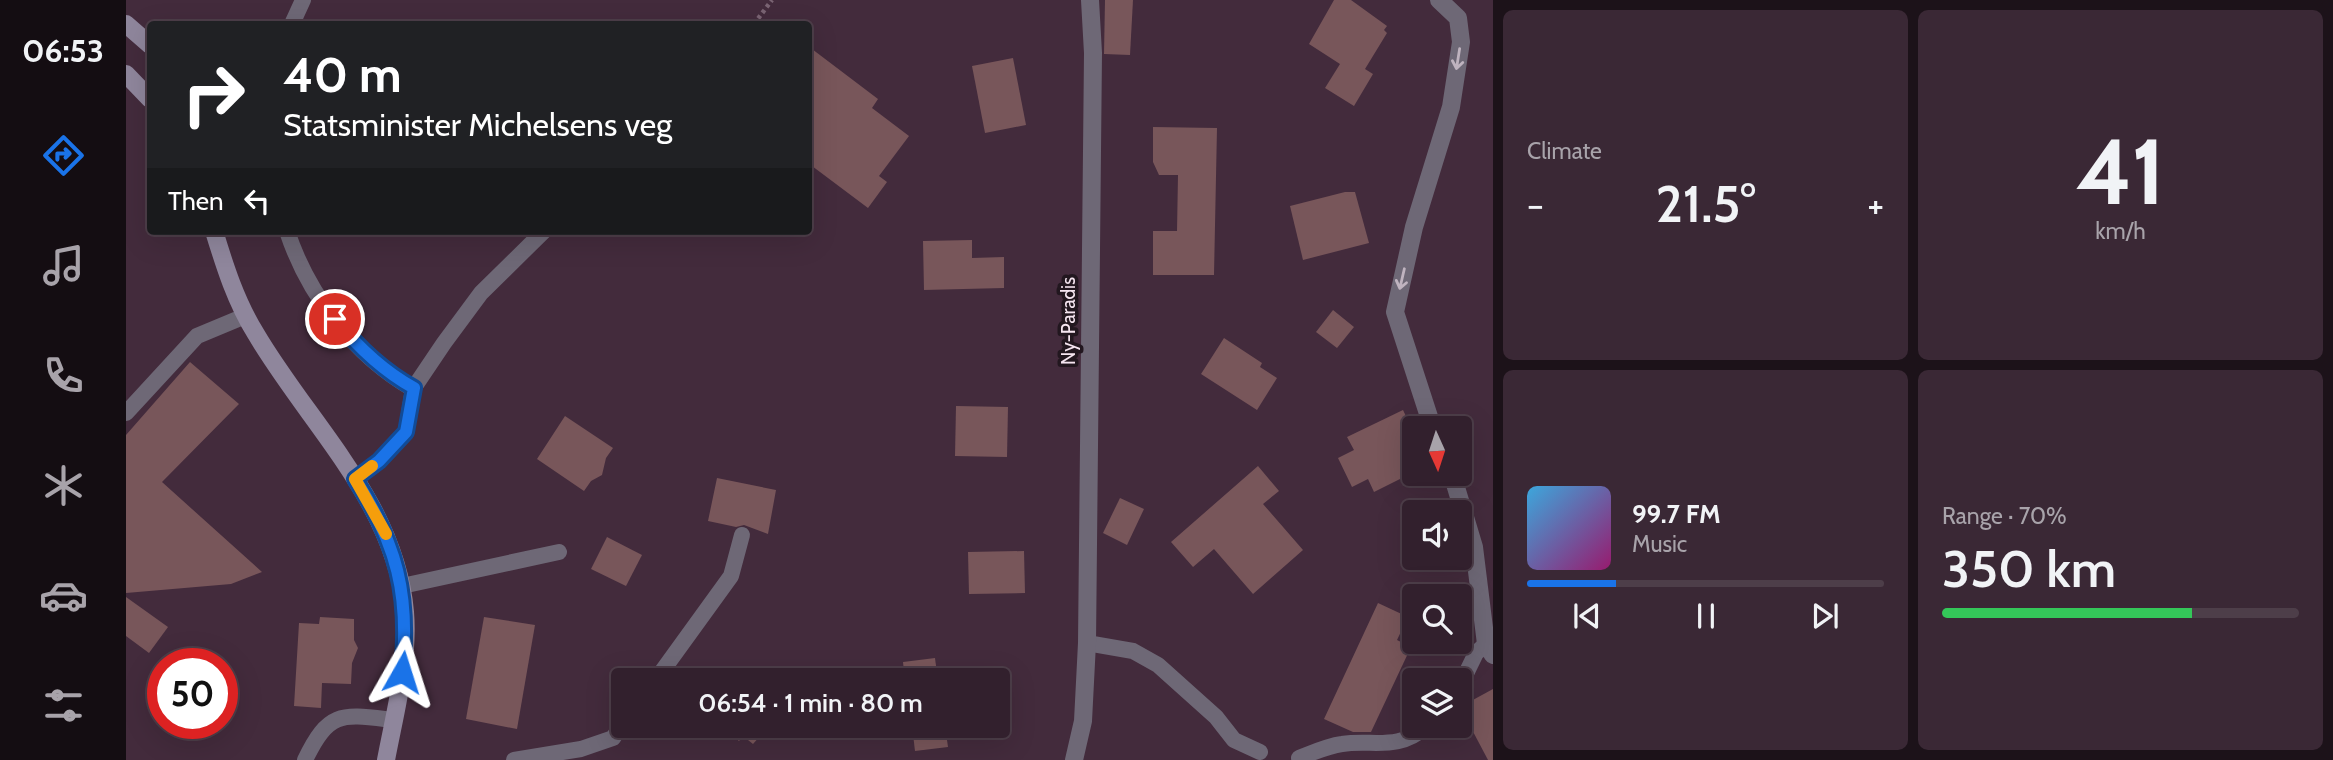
<!DOCTYPE html>
<html lang="en">
<head>
<meta charset="utf-8">
<style>
  body { margin:0; font-family:Cabin,sans-serif; background:#3a2835; color:#f1f3f6; height:100vh; display:flex; flex-direction:column; font-size:26px; white-space:nowrap }
  * { box-sizing:border-box; margin:0 }
  p { font-size:23px; color:#a8a3aa }
  .icon { flex:none; width:38px; height:38px; fill:none; stroke:currentColor; stroke-width:2; stroke-linecap:round; stroke-linejoin:round }
  .map { position:relative; flex:1; overflow:hidden }
  .details { display:flex; flex-direction:column; gap:10px; padding:10px; background:#1c1219; width:840px }
  .details>* { flex:none }
  .top-card { position:absolute; left:21px; top:21px; width:665px; height:214px; border-radius:7px; box-shadow:0 7px 28px #0002,0 0 0 2px #4d3e49; background:#202124; color:#fff; overflow:hidden }
  .needle { width:46px; rotate:177deg }
  .tools { position:absolute; left:1276px; top:416px; display:grid; gap:14px }
  .tools a { display:grid; place-items:center; width:70px; height:70px; border-radius:7px; background:#32202d; box-shadow:0 7px 28px #0002,0 0 0 2px #4d3e49; font-size:35px }
  .speed { position:absolute; left:21px; top:648px; display:flex; gap:14px; font-size:35px; font-weight:700; text-align:center }
  .speed>* { display:grid; place-content:center; width:91px; height:91px; border-radius:50%; background:#32202d; box-shadow:0 7px 28px #0002,0 0 0 2px #4d3e49; line-height:1 }
  .speed .limit { border:10px solid #d22; background:#fff; color:#111 }
  .pin { position:absolute; display:grid; place-items:center; width:60px; height:60px; color:#fff; margin:-30px; border:4px solid #fff; border-radius:50%; box-shadow:0 2px 7px #0007 }
  .me { position:absolute; width:77px; margin:-38px; rotate:6deg; stroke-linejoin:round; filter:drop-shadow(0 0 5px #0008) }
  .turn { display:flex; align-items:center; gap:24px; height:147px; padding:0 21px; font-size:32px }
  .turn .icon { width:91px; height:91px; stroke-width:2.5 }
  .turn b { display:block; font-size:49px; line-height:60px }
  .then { display:flex; align-items:center; height:66px; padding:0 21px; background:#0003; gap:14px; font-size:26px }
  .big { font-size:52px; font-weight:600; line-height:1.1 }
  .details .card { flex:1; display:flex; flex-direction:column; justify-content:center; gap:10px; min-width:0; padding:0 24px; border-radius:10px; background:#3a2835 }
  .details .dial { align-items:center; gap:0 }
  .dial b { font-size:91px; line-height:1 }
  .song { display:flex; align-items:center; gap:21px }
  .cover { width:84px; height:84px; border-radius:10px; background:linear-gradient(135deg,hsl(200 70% 55%),hsl(320 70% 35%)) }
  .played { height:7px; border-radius:4px; background:linear-gradient(90deg,#1a73e8 25%,#4d3e49 25%) }
  .keys { display:flex; justify-content:space-around; direction:ltr }
  .heat { display:flex; justify-content:space-between; align-items:center; font-size:38px; direction:ltr }
  .charge { height:10px; border-radius:5px; background:linear-gradient(90deg,#34c759 70%,#4d3e49 0) }
  .details .tiles { flex:1; display:grid; gap:10px; grid-template-columns:repeat(2,1fr) }
  .trip { position:absolute; left:485px; top:668px; width:399px; height:70px; border-radius:7px; background:#32202d; box-shadow:0 7px 28px #0002,0 0 0 2px #4d3e49; font-weight:600; line-height:70px; text-align:center }
  main { display:flex; flex:1; min-height:0 }
  .tabs { display:flex; flex-direction:column; width:126px; justify-content:space-around; align-items:center; background:#140d12; color:#a8a3aa }
  .tabs .icon { width:49px; height:49px }
  .tabs .on { color:#1a73e8 }
  .tabs b { font-size:32px; color:#f1f3f6 }
  .map>svg:first-child { display:block }
</style>
</head>
<body>
<main>
<nav class="tabs">
<b>06:53</b>
<svg class="icon on" aria-label="directions" viewBox="0 0 24 24"><path d="M12 3l9 9-9 9-9-9zM9 14v-3h6M13 9l2 2-2 2"/></svg>
<svg class="icon" aria-label="music" viewBox="0 0 24 24"><path d="M9 18V5l10-2v13"/><circle cx="6" cy="18" r="3"/><circle cx="16" cy="16" r="3"/></svg>
<svg class="icon" aria-label="phone" viewBox="0 0 24 24"><path d="M5 4h4l2 5-3 2q2 4 5 5l2-3 5 2v4C11 20 4 13 5 4z"/></svg>
<svg class="icon" aria-label="climate" viewBox="0 0 24 24"><path d="M12 3v18M4 7l16 10M4 17L20 7"/></svg>
<svg class="icon" aria-label="car" viewBox="0 0 24 24"><path d="M5 17H2v-5l4-1 3-4h7l3 4 3 1v5h-3M9 17h6M6 11h13"/><circle cx="7" cy="17" r="2"/><circle cx="17" cy="17" r="2"/></svg>
<svg class="icon" aria-label="filters" viewBox="0 0 24 24"><path d="M4 7h16M4 17h16"/><circle cx="9" cy="7" r="2"/><circle cx="15" cy="17" r="2"/></svg>
</nav>
<div class="map">
<svg width="1367" height="760" viewBox="0 0 1367 760">
  <rect width="100%" height="100%" fill="#432b3c"/>
  <g fill="#78565a">
    <polygon points="979,0 1007,0 1004,55 978,54"/>
    <polygon points="1208,0 1225,0 1261,26 1258,30 1261,33 1239,69 1247,74 1228,106 1199,88 1214,64 1183,44"/>
    <polygon points="682,46 752,99 746,108 783,136 753,176 761,182 742,208 682,163"/>
    <polygon points="887,58 900,125 859,133 846,66"/>
    <polygon points="1027,127 1091,128 1088,275 1027,275 1027,231 1051,231 1052,175 1033,175 1027,162"/>
    <polygon points="1219,192 1229,192 1243,243 1177,260 1164,206"/>
    <polygon points="846,240 846,258 878,257 878,288 798,290 797,241"/>
    <polygon points="1207,310 1228,327 1211,348 1190,332"/>
    <polygon points="1098,338 1136,363 1134,367 1151,378 1131,410 1075,374"/>
    <polygon points="64,362 113,404 36,482 136,572 105,584 0,593 0,435"/>
    <polygon points="830,406 882,407 881,457 829,456"/>
    <polygon points="1277,410 1288,433 1288,472 1248,492 1242,479 1226,487 1212,458 1228,450 1221,437"/>
    <polygon points="439,416 487,448 480,458 476,475 465,481 458,491 411,459"/>
    <polygon points="1132,466 1153,491 1137,504 1177,550 1127,594 1088,549 1067,567 1045,542"/>
    <polygon points="591,478 650,490 642,534 618,525 610,527 582,521"/>
    <polygon points="994,498 1018,509 1001,545 977,533"/>
    <polygon points="481,537 516,555 500,586 465,569"/>
    <polygon points="898,551 899,593 843,594 842,552"/>
    <polygon points="0,597 42,627 23,653 0,636"/>
    <polygon points="1252,603 1282,617 1271,640 1285,647 1245,732 1227,732 1198,719"/>
    <polygon points="194,617 228,619 228,640 232,648 226,663 225,684 196,683 195,708 168,706 173,623 193,624"/>
    <polygon points="358,617 409,625 391,729 340,719"/>
    <polygon points="809,658 812,681 779,681 777,662"/>
    <polygon points="617,668 631,681 605,681"/>
    <polygon points="1367,689 1367,760 1362,760 1334,707"/>
    <polygon points="596,726 643,726 627,744 617,736 613,741"/>
    <polygon points="786,726 819,726 822,747 789,751"/>
  </g>
  <g fill="none" stroke-linecap="round" stroke-linejoin="round">
    <polyline stroke="#7a6473" stroke-width="4.5" stroke-dasharray="3.5 3.5" stroke-linecap="butt" points="628,24 646,0"/>
    <g stroke="#6e6876" stroke-width="16">
      <polyline points="166,24 177,0"/>
      <path d="M 161,231 C 182,295 228,355 287,389"/>
      <polyline points="0,413 71,336 119,316"/>
      <polyline points="229,479 253,461 280,432 287,389 318,343 355,293 418,231"/>
      <polyline points="276,586 433,552"/>
      <polyline points="961,643 1007,651 1032,665 1090,717 1108,740 1134,752"/>
      <polyline points="529,681 605,576 616,535"/>
      <polyline points="1334,686 1350,653 1360,644"/>
      <path d="M 1173,758 C 1186,753 1201,746 1216,744 C 1247,739 1271,752 1301,726"/>
      <path d="M 179,760 C 203,710 216,714 267,720"/>
      <polyline points="388,760 455,749 487,738 497,723"/>
    </g>
    <g stroke="#6e6876" stroke-width="18">
      <polyline points="1307,429 1269,312 1288,227 1325,107 1335,42 1332,18 1313,0"/>
      <polyline points="1326,474 1348,547 1360,644 1367,655"/>
      <polyline points="948,760 957,721 961,643 967,53 964,0"/>
    </g>
    <g stroke="#8f869c" stroke-width="18">
      <polyline points="0,24 24,45"/>
      <polyline points="0,74 24,99"/>
      <path d="M 88,231 C 99,267 110,302 130,334 C 183,424 270,503 279,612 C 283,661 269,712 260,760"/>
    </g>
  </g>
  <defs><path id="oneway-shaft" d="M-6 0H5M1.5-3L5.5 0L1.5 3" fill="none" stroke-width="1.6" stroke-linecap="round" stroke-linejoin="round" transform="scale(1.75)"/></defs>
  <g stroke="#bfb3bf">
    <use href="#oneway-shaft" transform="translate(1332 59) rotate(99)"/>
    <use href="#oneway-shaft" transform="translate(1276 279) rotate(103)"/>
  </g>
  <g fill="none" stroke-linecap="round" stroke-linejoin="round">
    <g stroke="#114b97" stroke-width="18">
      <path id="route" d="M 209,319 C 231,346 257,371 288,388 L 280,432 L 253,461 L 229,479 C 271,544 284,595 276,672"/>
    </g>
    <use href="#route" stroke="#1a73e8" stroke-width="12"/>
    <polyline stroke="#f59e0b" stroke-width="12" points="246,466 229,479 260,534"/>
  </g>
  <g text-anchor="middle" dominant-baseline="central" stroke-width="7" stroke-linejoin="round" paint-order="stroke">
    <g font-size="19" fill="#f5e5f0" stroke="#22171f">
      <text transform="translate(942 321) rotate(-90)">Ny-Paradis</text>
    </g>
  </g>
</svg>
<div class="tools">
<a><svg class="needle" viewBox="-14 -14 28 28"><path d="M0-13l5 13h-10z" fill="#e53935"/><path d="M0 13l5-13h-10z" fill="#a8a3aa"/></svg></a>
<a><svg class="icon" aria-label="sound" viewBox="0 0 24 24"><path d="M4 9h4l5-4v14l-5-4H4zM17 9q2 3 0 6"/></svg></a>
<a><svg class="icon" aria-label="search" viewBox="0 0 24 24"><circle cx="10" cy="10" r="6"/><path d="M15 15l6 6"/></svg></a>
<a><svg class="icon" aria-label="layers" viewBox="0 0 24 24"><path d="M12 4l9 5-9 5-9-5zM3 14l9 5 9-5"/></svg></a>
</div>
<div class="speed"><div class="limit">50</div></div>
<div class="pin" style="left:209px;top:319px;background:#d93025"><svg class="icon" aria-label="arrive" viewBox="0 0 24 24"><path d="M6 21V4h12l-3 4 3 4H6"/></svg></div>
<svg class="me" style="left:276px;top:672px" viewBox="-20 -20 40 40"><path d="M0-17L14 15 0 8-14 15z" fill="#1a73e8" stroke="#fff" stroke-width="4"/></svg>
<div class="trip">06:54 · 1 min · 80 m</div>
<div class="top-card">
<div class="turn"><svg class="icon" aria-label="right" viewBox="0 0 24 24"><path d="M7 20v-9h11M14 6l5 5-5 5"/></svg><div><b>40 m</b>Statsminister Michelsens veg</div></div>
<div class="then">Then<svg class="icon" aria-label="left" viewBox="0 0 24 24"><path d="M17 20v-9H6M10 6l-5 5 5 5"/></svg></div>
</div>
</div>
<section class="details">
<div class="tiles">
<div class="card"><p>Climate</p>
<div class="heat"><a>−</a><b class="big">21.5°</b><a>+</a></div>
</div>
<div class="card dial"><b>41</b><p>km/h</p></div>
<div class="card">
<div class="song"><i class="cover"></i><div><b>99.7 FM</b><p>Music</p></div></div>
<div class="played"></div>
<div class="keys"><svg class="icon" aria-label="previous" viewBox="0 0 24 24"><path d="M18 5L8 12l10 7zM5 5v14"/></svg><svg class="icon" aria-label="pause" viewBox="0 0 24 24"><path d="M8 5v14M16 5v14"/></svg><svg class="icon" aria-label="next" viewBox="0 0 24 24"><path d="M6 5l10 7-10 7zM19 5v14"/></svg></div>
</div>
<div class="card"><p>Range · 70%</p><b class="big">350 km</b><div class="charge"></div></div>
</div>
</section>
</main>
</body>
</html>
